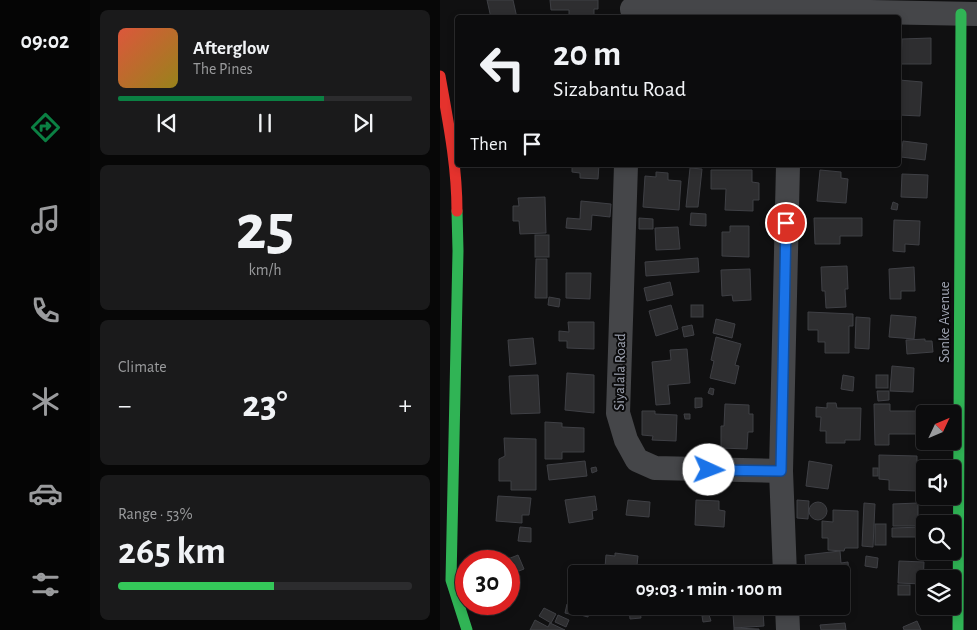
<!DOCTYPE html>
<html lang="en">
<head>
<meta charset="utf-8">
<style>
  body { margin:0; font-family:"Alegreya Sans",sans-serif; background:#1a1a1b; color:#f1f3f6; height:100vh; display:flex; flex-direction:column; font-size:19px; white-space:nowrap }
  * { box-sizing:border-box; margin:0 }
  p { font-size:16px; color:#9a9b9d }
  .icon { flex:none; width:28px; height:28px; fill:none; stroke:currentColor; stroke-width:2; stroke-linecap:round; stroke-linejoin:round }
  .map { position:relative; flex:1; overflow:hidden }
  .details { display:flex; flex-direction:column; gap:10px; padding:10px; background:#070707; width:350px }
  .details>* { flex:none }
  .guide { position:absolute; left:15px; top:15px; width:446px; height:152px; border-radius:5px; box-shadow:0 2px 8px #0003,0 0 0 1px #2c2c2e; background:#0c0c0d; color:#f1f3f6; overflow:hidden }
  .needle { width:32px; rotate:46deg }
  .tools { position:absolute; left:476px; top:405px; display:grid; gap:10px }
  .tools a { display:grid; place-items:center; width:45px; height:45px; border-radius:5px; background:#0c0c0d; box-shadow:0 2px 8px #0003,0 0 0 1px #2c2c2e; font-size:25px }
  .speed { position:absolute; left:15px; top:550px; display:flex; gap:10px; font-size:25px; font-weight:700; text-align:center }
  .speed>* { display:grid; place-content:center; width:65px; height:65px; border-radius:50%; background:#0c0c0d; box-shadow:0 2px 8px #0003,0 0 0 1px #2c2c2e; line-height:1 }
  .speed .limit { border:8px solid #d22; background:#fff; color:#111 }
  .pin { position:absolute; display:grid; place-items:center; width:42px; height:42px; color:#fff; margin:-21px; border:2px solid #fff; border-radius:50%; box-shadow:0 1px 5px #0007 }
  .me { position:absolute; width:55px; margin:-28px; rotate:92deg; stroke-linejoin:round; filter:drop-shadow(0 0 4px #0008) }
  .turn { display:flex; align-items:center; gap:18px; height:105px; padding:0 15px; font-size:22px }
  .turn .icon { width:65px; height:65px; stroke-width:2.5 }
  .turn b { display:block; font-size:35px; line-height:42px }
  .then { display:flex; align-items:center; height:48px; padding:0 15px; background:#0003; gap:10px; font-size:19px }
  .big { font-size:38px; font-weight:700; line-height:1.1 }
  .details .tile { flex:1; display:flex; flex-direction:column; justify-content:center; gap:8px; min-width:0; padding:0 18px; border-radius:8px; background:#1a1a1b }
  .details .dial { align-items:center; gap:0 }
  .dial b { font-size:65px; line-height:1 }
  .song { display:flex; align-items:center; gap:15px }
  .cover { width:60px; height:60px; border-radius:8px; background:linear-gradient(135deg,hsl(10 70% 55%),hsl(50 70% 35%)) }
  .played { height:5px; border-radius:2px; background:linear-gradient(90deg,#0b8043 70%,#2c2c2e 70%) }
  .keys { display:flex; justify-content:space-around; direction:ltr }
  .heat { display:flex; justify-content:space-between; align-items:center; font-size:28px; direction:ltr }
  .charge { height:8px; border-radius:4px; background:linear-gradient(90deg,#34c759 53%,#2c2c2e 0) }
  .trip { position:absolute; left:128px; top:565px; width:282px; height:50px; border-radius:5px; background:#0c0c0d; box-shadow:0 2px 8px #0003,0 0 0 1px #2c2c2e; font-weight:700; line-height:50px; text-align:center }
  main { display:flex; flex:1; min-height:0 }
  .dock { display:flex; flex-direction:column; width:90px; justify-content:space-around; align-items:center; background:#050505; color:#9a9b9d }
  .dock .icon { width:35px; height:35px }
  .dock .on { color:#0b8043 }
  .dock b { font-size:22px; color:#f1f3f6 }
  .map>svg:first-child { display:block }
</style>
</head>
<body>
<main>
<nav class="dock">
<b>09:02</b>
<svg class="icon on" aria-label="directions" viewBox="0 0 24 24"><path d="M12 3l9 9-9 9-9-9zM9 14v-3h6M13 9l2 2-2 2"/></svg>
<svg class="icon" aria-label="music" viewBox="0 0 24 24"><path d="M9 18V5l10-2v13"/><circle cx="6" cy="18" r="3"/><circle cx="16" cy="16" r="3"/></svg>
<svg class="icon" aria-label="phone" viewBox="0 0 24 24"><path d="M5 4h4l2 5-3 2q2 4 5 5l2-3 5 2v4C11 20 4 13 5 4z"/></svg>
<svg class="icon" aria-label="climate" viewBox="0 0 24 24"><path d="M12 3v18M4 7l16 10M4 17L20 7"/></svg>
<svg class="icon" aria-label="car" viewBox="0 0 24 24"><path d="M5 17H2v-5l4-1 3-4h7l3 4 3 1v5h-3M9 17h6M6 11h13"/><circle cx="7" cy="17" r="2"/><circle cx="17" cy="17" r="2"/></svg>
<svg class="icon" aria-label="filters" viewBox="0 0 24 24"><path d="M4 7h16M4 17h16"/><circle cx="9" cy="7" r="2"/><circle cx="15" cy="17" r="2"/></svg>
</nav>
<section class="details">
<div class="tile">
<div class="song"><i class="cover"></i><div><b>Afterglow</b><p>The Pines</p></div></div>
<div class="played"></div>
<div class="keys"><svg class="icon" aria-label="previous" viewBox="0 0 24 24"><path d="M18 5L8 12l10 7zM5 5v14"/></svg><svg class="icon" aria-label="pause" viewBox="0 0 24 24"><path d="M8 5v14M16 5v14"/></svg><svg class="icon" aria-label="next" viewBox="0 0 24 24"><path d="M6 5l10 7-10 7zM19 5v14"/></svg></div>
</div>
<div class="tile dial"><b>25</b><p>km/h</p></div>
<div class="tile"><p>Climate</p>
<div class="heat"><a>−</a><b class="big">23°</b><a>+</a></div>
</div>
<div class="tile"><p>Range · 53%</p><b class="big">265 km</b><div class="charge"></div></div>
</section>
<div class="map">
<svg width="537" height="630" viewBox="0 0 537 630">
  <rect width="100%" height="100%" fill="#101011"/>
  <g fill="#2e2e30" stroke="#3f4045">
    <polygon points="47,0 73,0 77,18 51,18"/>
    <polygon points="110,0 158,0 158,9 154,9 154,18 129,18 129,10 111,10"/>
    <polygon points="491,38 491,64 461,64 462,39"/>
    <polygon points="459,80 482,82 480,116 459,115"/>
    <polygon points="463,141 487,144 485,160 461,157"/>
    <polygon points="132,165 159,165 158,179 140,178 140,173 132,172"/>
    <polygon points="250,168 262,169 258,207 246,207"/>
    <polygon points="271,170 312,170 312,182 319,183 319,200 313,200 313,211 285,210 286,189 271,189"/>
    <polygon points="380,170 401,172 401,178 408,179 406,203 377,201"/>
    <polygon points="216,172 228,173 228,180 241,181 239,210 203,207 205,176 216,177"/>
    <polygon points="462,174 488,175 487,198 461,197"/>
    <polygon points="105,197 106,233 80,234 79,221 73,221 73,206 79,206 78,198"/>
    <polygon points="141,201 171,204 170,217 152,215 151,230 126,228 127,218 140,219"/>
    <polygon points="453,202 458,204 457,210 451,209"/>
    <polygon points="251,213 266,214 266,226 250,225"/>
    <polygon points="199,218 213,219 213,229 199,229"/>
    <polygon points="374,218 422,218 422,236 400,236 400,244 375,244"/>
    <polygon points="454,220 480,221 479,245 465,244 465,252 453,251"/>
    <polygon points="290,226 309,226 309,257 282,256 282,232 290,232"/>
    <polygon points="238,227 240,249 216,250 215,228"/>
    <rect x="95" y="235" width="14" height="22"/>
    <polygon points="258,258 259,272 206,276 205,262"/>
    <polygon points="96,259 107,259 107,298 95,298"/>
    <polygon points="407,266 408,289 405,289 406,307 386,308 385,291 382,291 381,267"/>
    <polygon points="474,267 475,291 461,291 461,299 450,299 449,269"/>
    <polygon points="310,269 311,300 293,301 292,295 282,296 281,270"/>
    <polygon points="126,273 151,273 150,299 126,298"/>
    <polygon points="230,282 233,295 207,301 204,288"/>
    <polygon points="109,297 120,299 119,307 108,305"/>
    <polygon points="231,305 238,329 216,336 209,311"/>
    <rect x="251" y="305" width="12" height="12"/>
    <polygon points="368,312 413,314 413,326 409,326 409,353 385,353 385,342 378,342 378,330 368,330"/>
    <polygon points="451,315 476,317 474,339 449,337"/>
    <polygon points="416,317 430,318 429,349 415,348"/>
    <polygon points="276,319 295,324 292,338 273,333"/>
    <polygon points="128,322 154,322 154,349 127,348 127,341 119,341 119,331 129,332"/>
    <polygon points="252,325 254,335 244,337 242,327"/>
    <polygon points="276,337 301,344 295,365 299,366 295,384 270,378 274,361 271,360"/>
    <polygon points="93,338 96,364 70,366 68,340"/>
    <polygon points="485,339 485,341 492,341 493,352 467,354 466,340"/>
    <polygon points="247,349 250,383 228,385 230,404 216,405 212,362 231,360 230,350"/>
    <polygon points="452,366 474,368 473,392 450,391"/>
    <polygon points="127,373 154,375 154,413 125,410"/>
    <polygon points="98,375 100,413 71,414 69,376"/>
    <polygon points="403,375 414,377 413,391 401,389"/>
    <rect x="436" y="375" width="12" height="13"/>
    <polygon points="270,388 274,389 273,395 268,393"/>
    <polygon points="437,391 449,391 449,400 438,401"/>
    <polygon points="255,398 262,398 262,407 255,408"/>
    <polygon points="387,403 396,403 397,408 421,408 420,440 405,440 405,443 386,443 386,431 380,431 381,417 376,417 376,407 387,408"/>
    <polygon points="285,404 309,405 309,414 313,414 313,432 308,432 307,449 281,448 281,426 284,426"/>
    <polygon points="434,404 450,404 450,411 476,411 476,434 449,434 449,445 435,445"/>
    <polygon points="202,411 215,411 215,414 237,415 236,441 212,440 213,436 202,435"/>
    <polygon points="244,414 250,414 250,419 245,419"/>
    <polygon points="105,422 122,423 122,427 144,428 144,452 122,452 122,459 105,459"/>
    <polygon points="64,438 96,439 96,490 71,490 71,481 59,481 59,459 65,456"/>
    <polygon points="439,455 477,456 477,491 449,490 449,480 439,479"/>
    <polygon points="145,461 147,476 109,480 107,465"/>
    <polygon points="369,461 392,465 388,489 366,486"/>
    <polygon points="156,467 157,471 152,473 151,468"/>
    <rect x="433" y="468" width="5" height="8"/>
    <polygon points="58,496 91,498 89,515 82,515 82,523 56,521"/>
    <polygon points="155,496 157,510 152,511 153,519 129,523 125,500"/>
    <polygon points="188,500 210,502 209,517 186,515"/>
    <polygon points="256,500 279,501 279,510 285,511 284,527 255,525"/>
    <polygon points="357,500 369,501 368,519 357,518"/>
    <circle cx="378" cy="511" r="9"/>
    <polygon points="424,503 435,504 433,547 422,546"/>
    <polygon points="478,503 478,526 453,526 453,504"/>
    <polygon points="393,510 418,511 418,548 405,548 404,551 388,550 388,538 382,538 382,521 393,522"/>
    <rect x="435" y="524" width="11" height="21"/>
    <polygon points="80,527 91,528 91,542 78,541"/>
    <polygon points="484,527 484,537 452,537 452,528"/>
    <polygon points="400,551 401,563 408,562 409,574 402,575 403,585 401,585 401,574 378,574 377,569 366,570 365,555"/>
    <polygon points="175,553 198,556 196,574 162,574 162,567 165,567 166,555 175,556"/>
    <polygon points="78,555 84,569 69,575 69,561 63,561"/>
    <polygon points="426,556 438,558 437,568 425,566"/>
    <polygon points="459,561 484,562 483,584 458,583"/>
    <polygon points="314,565 315,574 324,574 289,574 289,572 300,570 299,567"/>
    <polygon points="246,566 277,568 277,574 246,574"/>
    <polygon points="147,569 159,572 158,574 146,574"/>
    <rect x="458" y="585" width="12" height="10"/>
    <polygon points="127,604 136,605 134,615 125,613"/>
    <polygon points="139,606 150,606 148,617 137,614"/>
    <polygon points="104,608 116,614 111,623 99,616"/>
    <polygon points="174,608 179,608 179,614 173,614"/>
    <polygon points="189,609 200,609 201,618 190,619"/>
    <polygon points="323,612 324,626 294,628 293,614"/>
    <polygon points="118,615 129,620 126,627 115,622"/>
    <polygon points="269,615 271,621 263,622 262,616"/>
    <polygon points="95,620 108,627 110,623 125,630 90,630"/>
    <polygon points="477,621 481,630 464,630 463,627"/>
    <polygon points="405,623 406,630 381,630 380,625"/>
    <polygon points="294,628 319,629 319,630 294,630"/>
  </g>
  <g fill="none" stroke-linecap="round" stroke-linejoin="round">
    <g stroke="#454649" stroke-width="24">
      <polyline points="192,9 351,7 378,11 537,14"/>
      <polyline points="186,165 178,413 186,440 197,460 215,468 341,471"/>
      <polyline points="345,574 341,471 348,165"/>
      <polyline points="347,606 348,630"/>
    </g>
    <g stroke="#30b455" stroke-width="11">
      <polyline points="17,211 18,251 11,580 27,630"/>
      <polyline points="518,630 521,14"/>
    </g>
    <path stroke="#e5322d" stroke-width="11" d="M 0,76 C 8,121 17,165 17,211"/>
  </g>
  <g fill="none" stroke-linecap="round" stroke-linejoin="round">
    <g stroke="#114b97" stroke-width="12">
      <polyline id="route" points="269,470 341,471 346,223"/>
    </g>
    <use href="#route" stroke="#1a73e8" stroke-width="9"/>
  </g>
  <g text-anchor="middle" dominant-baseline="central" stroke-width="4" stroke-linejoin="round" paint-order="stroke">
    <g font-size="15" fill="#a0a5b3" stroke="#0b0b0c">
      <text transform="translate(504 322) rotate(-90)">Sonke Avenue</text>
      <text transform="translate(180 372) rotate(-89)">Siyalala Road</text>
    </g>
  </g>
</svg>
<div class="tools">
<a><svg class="needle" viewBox="-14 -14 28 28"><path d="M0-13l5 13h-10z" fill="#e53935"/><path d="M0 13l5-13h-10z" fill="#9a9b9d"/></svg></a>
<a><svg class="icon" aria-label="sound" viewBox="0 0 24 24"><path d="M4 9h4l5-4v14l-5-4H4zM17 9q2 3 0 6"/></svg></a>
<a><svg class="icon" aria-label="search" viewBox="0 0 24 24"><circle cx="10" cy="10" r="6"/><path d="M15 15l6 6"/></svg></a>
<a><svg class="icon" aria-label="layers" viewBox="0 0 24 24"><path d="M12 4l9 5-9 5-9-5zM3 14l9 5 9-5"/></svg></a>
</div>
<div class="speed"><div class="limit">30</div></div>
<div class="pin" style="left:346px;top:223px;background:#d93025"><svg class="icon" aria-label="arrive" viewBox="0 0 24 24"><path d="M6 21V4h12l-3 4 3 4H6"/></svg></div>
<svg class="me" style="left:269px;top:470px" viewBox="-20 -20 40 40"><circle r="19" fill="#fff"/><path d="M0-13L10 11 0 6-10 11z" fill="#1a73e8"/></svg>
<div class="trip">09:03 · 1 min · 100 m</div>
<div class="guide">
<div class="turn"><svg class="icon" aria-label="left" viewBox="0 0 24 24"><path d="M17 20v-9H6M10 6l-5 5 5 5"/></svg><div><b>20 m</b>Sizabantu Road</div></div>
<div class="then">Then<svg class="icon" aria-label="arrive" viewBox="0 0 24 24"><path d="M6 21V4h12l-3 4 3 4H6"/></svg></div>
</div>
</div>
</main>
</body>
</html>
